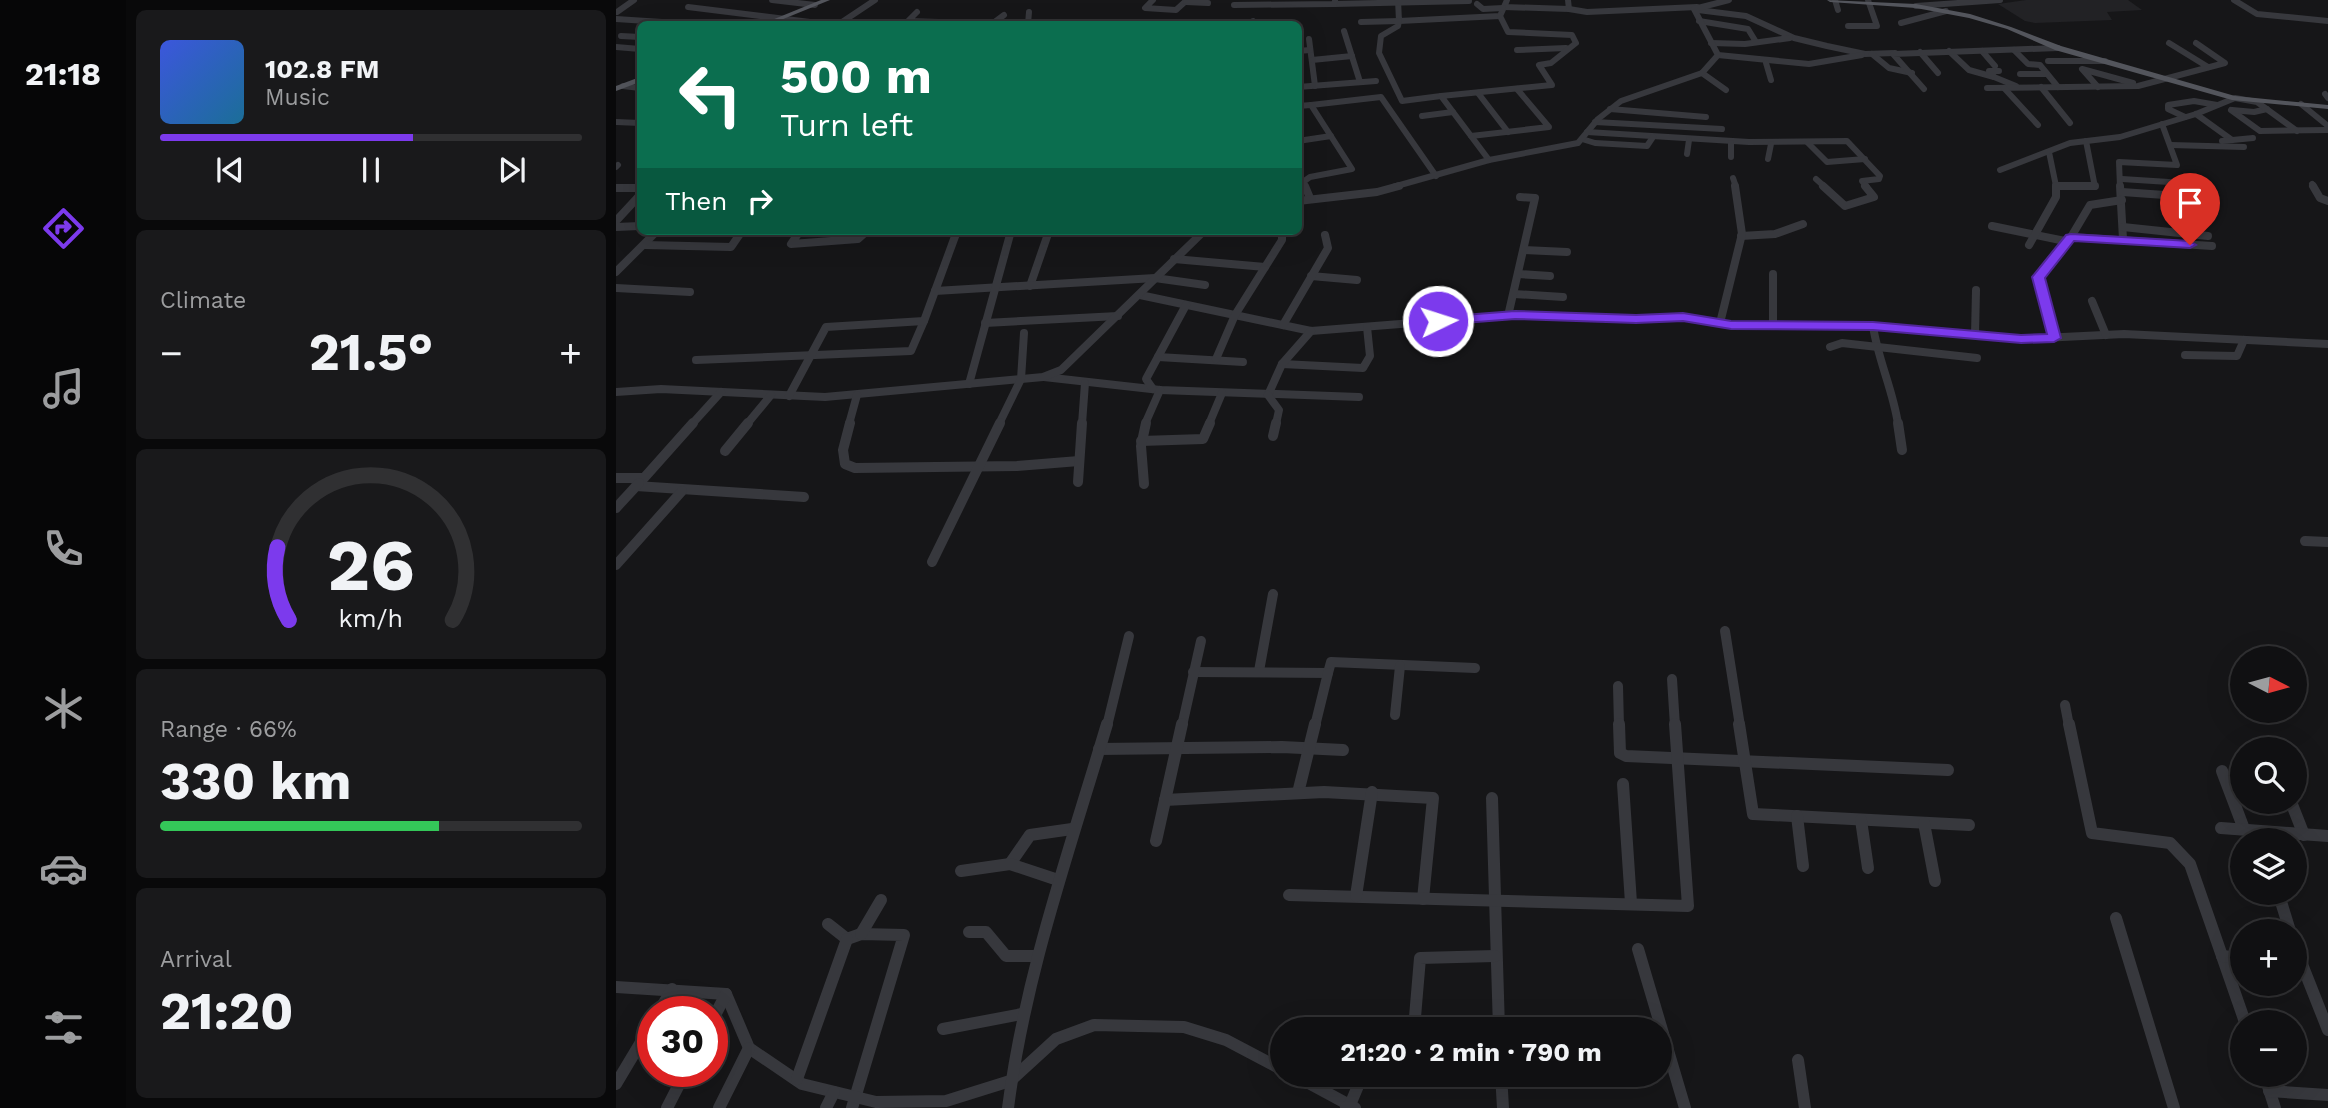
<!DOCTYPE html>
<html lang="en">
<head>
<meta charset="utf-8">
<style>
  body { margin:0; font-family:"Work Sans",sans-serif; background:#19191b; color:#f1f3f6; height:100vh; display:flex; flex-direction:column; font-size:26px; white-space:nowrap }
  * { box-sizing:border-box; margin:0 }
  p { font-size:23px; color:#9c9d9f }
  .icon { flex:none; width:38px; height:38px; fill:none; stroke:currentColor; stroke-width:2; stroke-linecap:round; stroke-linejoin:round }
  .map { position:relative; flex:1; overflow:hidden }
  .details { display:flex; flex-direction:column; gap:10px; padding:10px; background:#09090a; width:490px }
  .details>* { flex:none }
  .banner { position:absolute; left:21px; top:21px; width:665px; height:214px; border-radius:10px; box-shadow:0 7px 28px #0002,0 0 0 2px #303032; background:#0b6e4f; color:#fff; overflow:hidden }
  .needle { width:46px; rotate:96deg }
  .fabs { position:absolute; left:1614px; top:646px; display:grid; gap:14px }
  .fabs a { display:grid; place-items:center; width:77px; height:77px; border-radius:50%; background:#101012; box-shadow:0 7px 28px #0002,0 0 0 2px #303032; font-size:35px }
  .speed { position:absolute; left:21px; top:996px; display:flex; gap:14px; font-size:35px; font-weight:700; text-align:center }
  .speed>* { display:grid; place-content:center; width:91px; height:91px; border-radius:50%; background:#101012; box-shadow:0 7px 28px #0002,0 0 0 2px #303032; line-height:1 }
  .speed .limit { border:10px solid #d22; background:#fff; color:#111 }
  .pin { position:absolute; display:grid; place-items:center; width:60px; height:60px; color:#fff; margin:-72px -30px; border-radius:50% 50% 50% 0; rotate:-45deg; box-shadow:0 0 7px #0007 }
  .pin .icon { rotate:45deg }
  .me { position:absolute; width:77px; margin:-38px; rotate:86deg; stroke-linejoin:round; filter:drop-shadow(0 0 5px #0008) }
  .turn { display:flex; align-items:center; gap:24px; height:147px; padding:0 28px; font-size:32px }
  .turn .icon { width:91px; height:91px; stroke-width:2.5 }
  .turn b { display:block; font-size:49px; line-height:60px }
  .then { display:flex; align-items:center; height:66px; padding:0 28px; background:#0003; gap:14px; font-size:26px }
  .big { font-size:52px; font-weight:700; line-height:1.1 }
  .details .tile { flex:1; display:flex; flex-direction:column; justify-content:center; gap:10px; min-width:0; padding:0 24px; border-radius:10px; background:#19191b }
  .details .dial { align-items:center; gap:0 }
  .dial svg { height:182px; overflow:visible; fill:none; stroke:#303032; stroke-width:7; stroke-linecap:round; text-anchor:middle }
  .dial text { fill:#f1f3f6; stroke:none }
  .song { display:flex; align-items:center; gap:21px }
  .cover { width:84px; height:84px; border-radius:10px; background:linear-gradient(135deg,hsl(230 70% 55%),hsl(200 70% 35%)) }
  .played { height:7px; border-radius:4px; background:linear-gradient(90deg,#7c3aed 60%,#303032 60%) }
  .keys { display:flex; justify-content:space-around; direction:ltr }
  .heat { display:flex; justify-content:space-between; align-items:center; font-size:38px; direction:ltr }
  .charge { height:10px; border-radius:5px; background:linear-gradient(90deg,#34c759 66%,#303032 0) }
  .trip { position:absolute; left:654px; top:1017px; width:402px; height:70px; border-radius:35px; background:#101012; box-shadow:0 7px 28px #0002,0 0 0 2px #303032; font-weight:700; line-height:70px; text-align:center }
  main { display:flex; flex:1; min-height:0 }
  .tabs { display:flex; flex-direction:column; width:126px; justify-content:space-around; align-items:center; background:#060607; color:#9c9d9f }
  .tabs .icon { width:49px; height:49px }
  .tabs .selected { color:#7c3aed }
  .tabs b { font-size:32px; color:#f1f3f6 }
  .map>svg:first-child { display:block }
</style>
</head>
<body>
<main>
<nav class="tabs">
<b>21:18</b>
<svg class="icon selected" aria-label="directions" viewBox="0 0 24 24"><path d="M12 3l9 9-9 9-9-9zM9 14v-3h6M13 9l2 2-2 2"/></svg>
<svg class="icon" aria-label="music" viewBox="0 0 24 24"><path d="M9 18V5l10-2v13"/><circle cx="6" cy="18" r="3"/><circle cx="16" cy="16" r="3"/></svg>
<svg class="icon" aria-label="phone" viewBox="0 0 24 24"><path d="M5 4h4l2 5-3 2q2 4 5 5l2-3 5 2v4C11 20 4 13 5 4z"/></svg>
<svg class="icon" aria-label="climate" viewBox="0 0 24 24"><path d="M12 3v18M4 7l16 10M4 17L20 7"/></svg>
<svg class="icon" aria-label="car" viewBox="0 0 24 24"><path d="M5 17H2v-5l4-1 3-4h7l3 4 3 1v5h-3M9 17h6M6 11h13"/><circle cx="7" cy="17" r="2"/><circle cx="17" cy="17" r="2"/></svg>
<svg class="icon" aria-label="filters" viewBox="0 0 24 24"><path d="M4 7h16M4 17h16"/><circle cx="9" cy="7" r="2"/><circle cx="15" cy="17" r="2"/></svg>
</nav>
<section class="details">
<div class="tile">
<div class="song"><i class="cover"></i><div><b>102.8 FM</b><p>Music</p></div></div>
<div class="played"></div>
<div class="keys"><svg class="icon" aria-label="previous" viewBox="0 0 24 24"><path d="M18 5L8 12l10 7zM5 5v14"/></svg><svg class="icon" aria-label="pause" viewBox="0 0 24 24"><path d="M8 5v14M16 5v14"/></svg><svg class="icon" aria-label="next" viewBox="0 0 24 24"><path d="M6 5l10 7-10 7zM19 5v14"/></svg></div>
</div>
<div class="tile"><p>Climate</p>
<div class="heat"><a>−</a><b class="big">21.5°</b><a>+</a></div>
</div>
<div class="tile dial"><svg viewBox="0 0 100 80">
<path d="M14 69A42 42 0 1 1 86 69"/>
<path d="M14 69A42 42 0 0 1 9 37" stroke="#7c3aed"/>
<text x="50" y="56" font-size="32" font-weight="700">26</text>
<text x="50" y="72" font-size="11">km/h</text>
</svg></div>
<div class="tile"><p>Range · 66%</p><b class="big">330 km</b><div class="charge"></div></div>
<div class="tile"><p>Arrival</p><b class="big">21:20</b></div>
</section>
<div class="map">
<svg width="1712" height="1108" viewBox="0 0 1712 1108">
  <rect width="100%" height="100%" fill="#161618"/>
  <polygon fill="#222225" points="1410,0 1512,0 1526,10 1491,12 1496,20 1419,23 1409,21 1382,4"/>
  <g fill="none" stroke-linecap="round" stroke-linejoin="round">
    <g stroke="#37383d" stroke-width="6">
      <polyline points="156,0 199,5"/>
      <polyline points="537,0 529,8 560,10 571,0"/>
      <polyline points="782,0 783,21 884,16 888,7"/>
      <polyline points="891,0 888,7 953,9 952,0"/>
      <polyline points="1219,0 1222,10"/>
      <polyline points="1618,0 1641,14 1712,21"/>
      <polyline points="570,2 592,3"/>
      <polyline points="718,4 853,1"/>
      <polyline points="861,4 867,9 887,8"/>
      <polyline points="618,5 718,4 719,1"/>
      <polyline points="1300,6 1384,0"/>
      <polyline points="72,7 210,24"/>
      <polyline points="953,9 971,12 1081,7"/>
      <polyline points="1082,10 1130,16 1178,38 1211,46 1249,54 1279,53"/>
      <polyline points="1,12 18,0"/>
      <polyline points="301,12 292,21 353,23"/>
      <polyline points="0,19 46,22"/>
      <polyline points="637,21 638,24"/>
      <polyline points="783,21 782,26 765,36 763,53 786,101 825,96"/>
      <polyline points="1083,21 1132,29 1140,42"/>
      <polyline points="745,22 783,21"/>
      <polyline points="1285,23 1330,11"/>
      <polyline points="223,24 259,0"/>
      <polyline points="376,24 388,15"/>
      <polyline points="412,24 413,12"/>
      <polyline points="1232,26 1261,26 1252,0"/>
      <polyline points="728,31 744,82"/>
      <polyline points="5,36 24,37"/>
      <polyline points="693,39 699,86"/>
      <polyline points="1095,43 1129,44 1174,38"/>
      <polyline points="1553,43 1592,67"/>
      <polyline points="0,47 24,49"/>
      <polyline points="901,50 950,48"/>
      <polyline points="1398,50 1412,64 1424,65 1442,87"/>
      <polyline points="682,51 694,50"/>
      <polyline points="1333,51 1353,70 1378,77"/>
      <polyline points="1366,51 1379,66"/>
      <polyline points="1304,52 1322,73"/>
      <polyline points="1256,54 1273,68 1296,73"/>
      <polyline points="1102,55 1193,64 1246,55"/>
      <polyline points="696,60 736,56"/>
      <polyline points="1432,61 1489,61"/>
      <polyline points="1150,63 1155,80"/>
      <polyline points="1383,71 1373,71 1378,77 1400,86"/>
      <polyline points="1086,73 1110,90"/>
      <polyline points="1404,74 1431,74"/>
      <polyline points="7,86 24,88"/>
      <polyline points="682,87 760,81"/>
      <polyline points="1425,87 1454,123"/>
      <polyline points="1482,87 1466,69 1517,83"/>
      <polyline points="1371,88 1522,86 1609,63 1580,43"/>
      <polyline points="1388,88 1422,125"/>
      <polyline points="1308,89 1277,54 1442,48"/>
      <polyline points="862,93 892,132"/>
      <polyline points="1709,94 1712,98"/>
      <polyline points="1685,104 1712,126"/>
      <polyline points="695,105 765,97 820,176"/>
      <polyline points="682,106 695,105 736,169 694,177 687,182 689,187"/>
      <polyline points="994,109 1090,117"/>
      <polyline points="1615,110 1644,131 1712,130"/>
      <polyline points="1616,110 1638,112 1651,109"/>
      <polyline points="1580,114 1616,140"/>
      <polyline points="806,116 837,112"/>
      <polyline points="1569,117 1552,109 1552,105 1578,101 1601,105"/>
      <polyline points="0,122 24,123"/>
      <polyline points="979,122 1106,129"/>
      <polyline points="971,132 1133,142 1231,141 1264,176 1263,179 1246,181 1251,187"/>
      <polyline points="855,136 933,127 901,89"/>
      <polyline points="966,139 979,143 1031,146 1037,137"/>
      <polyline points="682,141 715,136"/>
      <polyline points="1470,141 1479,187"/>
      <polyline points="1606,141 1637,138"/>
      <polyline points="1115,143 1115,157"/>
      <polyline points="1192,143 1211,162 1249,159"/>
      <polyline points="1555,145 1628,147"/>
      <polyline points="1433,152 1440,186 1467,187"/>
      <polyline points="1071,154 1073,140"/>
      <polyline points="1152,159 1155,144"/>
      <polyline points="873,160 825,96 936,85 923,65 935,63 960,43 956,35 892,32 884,16"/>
      <polyline points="0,167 2,165"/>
      <polyline points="1384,170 1454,143 1504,137 1580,114 1619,98 1641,102 1681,131"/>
      <polyline points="1117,178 1120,187"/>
      <polyline points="1200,179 1209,187"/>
      <polyline points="1506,179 1584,184"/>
      <polyline points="1565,183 1569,187"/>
      <polyline points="1696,184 1698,187"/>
      <polyline points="777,187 873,160 962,143 982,119 1005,101 1086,73 1102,55 1078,9 1113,0"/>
      <polyline points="1504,187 1503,162 1561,165 1546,124"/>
    </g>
    <g stroke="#37383d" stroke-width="8">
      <polyline points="689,186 694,198"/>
      <polyline points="1207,186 1229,206 1258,197 1249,186"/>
      <polyline points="1440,186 1479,186"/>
      <polyline points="1504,186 1507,239"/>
      <polyline points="1697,186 1704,198 1712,201"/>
      <polyline points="0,188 24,188"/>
      <polyline points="1506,192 1577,197 1567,186"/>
      <polyline points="682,201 761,192 783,186"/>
      <polyline points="0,221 24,195"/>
      <polyline points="1376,226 1449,241"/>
      <polyline points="0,227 24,226"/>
      <polyline points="1507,227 1592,236"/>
      <polyline points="184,231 175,244 242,239 251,231"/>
      <polyline points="1125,236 1159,234 1187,224"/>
      <polyline points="1455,237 1474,205 1506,200"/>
      <polyline points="29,245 115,247 126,231"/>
      <polyline points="1413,245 1440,197 1440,186"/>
      <polyline points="908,250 951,252"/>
      <polyline points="558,259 649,267"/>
      <polyline points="0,272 41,231"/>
      <polyline points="902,274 934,276"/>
      <polyline points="1157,274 1157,325"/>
      <polyline points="695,276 741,280"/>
      <polyline points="414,286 433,231"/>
      <polyline points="0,288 74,292"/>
      <polyline points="319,291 539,278 589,285"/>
      <polyline points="898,294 947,297"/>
      <polyline points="524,295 695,331 899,315 1020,319 1067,317 1115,325 1257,326 1405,339 1508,334 1712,344"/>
      <polyline points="1476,301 1490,335"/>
      <polyline points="892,316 919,198 904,197"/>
      <polyline points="369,323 502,316"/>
      <polyline points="1104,323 1126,234 1119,186"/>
      <polyline points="667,325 712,248 709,235"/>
      <path d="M 1257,326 C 1262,360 1277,390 1282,424"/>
      <polyline points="1359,335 1360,290"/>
      <polyline points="1438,338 1422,277 1455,237 1596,246"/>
      <polyline points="1214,347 1226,343 1361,358"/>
      <polyline points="1569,355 1621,356 1628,340"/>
      <polyline points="542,357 627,362"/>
      <polyline points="600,359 619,315 666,240 666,231"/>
      <polyline points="80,360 295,351 308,321"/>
      <polyline points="666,364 747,368 754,356 751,327"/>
      <polyline points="428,377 544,390 743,397"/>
      <polyline points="353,384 395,231"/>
      <polyline points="537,389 530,379 570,305"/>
      <polyline points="0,392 45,389 209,397 427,377 445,370 588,231"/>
      <polyline points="652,395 666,364 695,331"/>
      <polyline points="652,395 663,410 660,424"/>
      <polyline points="173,396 210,327 308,321 341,231"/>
      <polyline points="76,424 105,392"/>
      <polyline points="131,424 155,395"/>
      <polyline points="233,424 241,395"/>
      <polyline points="383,424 405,379 408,333"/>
      <polyline points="466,424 469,383"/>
      <polyline points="529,424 544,390"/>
      <polyline points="593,424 606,393"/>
    </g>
    <g stroke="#37383d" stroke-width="10">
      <polyline points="234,423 227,450 229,464 239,468 401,466 463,461"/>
      <polyline points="1282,423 1286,450"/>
      <polyline points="657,436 660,423"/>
      <polyline points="525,441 587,439 594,423"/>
      <polyline points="109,451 132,423"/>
      <polyline points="0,478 28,478 77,423"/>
      <polyline points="462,482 466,423"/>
      <polyline points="528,484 525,446 530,423"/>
      <polyline points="20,486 188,497"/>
      <polyline points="0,508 23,483"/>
      <polyline points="1689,541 1712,542"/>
      <polyline points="316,562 384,423"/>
      <polyline points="0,565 66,491"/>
      <polyline points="1109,631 1124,726"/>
      <polyline points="643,671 657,594"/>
      <polyline points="577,672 712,673 715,662 859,668"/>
      <polyline points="1056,679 1059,726"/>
      <polyline points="1002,686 1003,726"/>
      <polyline points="1449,705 1453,726"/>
      <polyline points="779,715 784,666"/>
      <polyline points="491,726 513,636"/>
      <polyline points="566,726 585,641"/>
      <polyline points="699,726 712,673"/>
    </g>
    <g stroke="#37383d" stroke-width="12">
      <polyline points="1003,724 1004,753 1010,756 1332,770"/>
      <polyline points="1123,724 1137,814 1353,825"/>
      <polyline points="1453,724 1476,833 1554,843 1574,864 1629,1022"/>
      <polyline points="483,749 666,747 727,750"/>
      <polyline points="1606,771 1628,829"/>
      <polyline points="1007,784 1015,903"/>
      <polyline points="682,793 699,724"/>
      <polyline points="876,798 883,1029"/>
      <polyline points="549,800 708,792 817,798 807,899"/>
      <polyline points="1675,802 1688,835"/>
      <polyline points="1181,816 1187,866"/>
      <polyline points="1245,820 1252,868"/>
      <polyline points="1308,823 1319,881"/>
      <polyline points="1605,828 1712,836"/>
      <polyline points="540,841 566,724"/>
      <polyline points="394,864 414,835 456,829"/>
      <polyline points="345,871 394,864 442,880"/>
      <polyline points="1662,892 1674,931"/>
      <polyline points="673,895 1072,906 1059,724"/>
      <polyline points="740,896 756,792"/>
      <polyline points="1500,918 1558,1108"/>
      <polyline points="212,924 231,939 245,934 288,935 236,1108"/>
      <polyline points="353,932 370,932 390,956 420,956"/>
      <polyline points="245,934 265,900"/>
      <polyline points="1678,944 1712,1030"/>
      <polyline points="1022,949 1069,1108"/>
      <polyline points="1606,956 1626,958"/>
      <polyline points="0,987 110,994 133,1048 186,1084 260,1102 330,1101 394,1081 440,1039 478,1025 568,1027 610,1040 667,1070"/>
      <polyline points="43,1012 56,989"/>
      <polyline points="96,1021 110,994"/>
      <polyline points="327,1029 406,1014"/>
      <polyline points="798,1029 804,958 879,956"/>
      <polyline points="1182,1060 1189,1108"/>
      <polyline points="676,1074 739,1108"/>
      <polyline points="885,1074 887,1108"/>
      <polyline points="1648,1074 1659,1108"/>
      <polyline points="181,1079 231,939"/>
      <polyline points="0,1084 37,1022"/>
      <polyline points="1653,1091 1712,1095"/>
      <polyline points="730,1107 734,1105 747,1074"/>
      <polyline points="51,1108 70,1071"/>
      <polyline points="103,1108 133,1048"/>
      <polyline points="210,1108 218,1092"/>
      <path d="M 392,1108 C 409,975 453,852 491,724"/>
    </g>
    <g fill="#53555c" fill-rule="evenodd">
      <polygon points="205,0 214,0 155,24 146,24"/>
      <polygon points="1211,0 1300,4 1354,14 1395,27 1445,46 1619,96 1712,105 1712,109 1616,100 1439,50 1391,29 1353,18 1300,8 1214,2"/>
      <polygon points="24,77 24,82 0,91 0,86"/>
    </g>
  </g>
  <polygon fill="#7c3aed" stroke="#51269a" stroke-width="2" points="1455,234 1574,241 1580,245 1574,248 1458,241 1429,278 1445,338 1438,342 1405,343 1257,330 1115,329 1067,321 1020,323 899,319 822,325 816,321 822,317 899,311 1020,315 1067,313 1115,321 1257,322 1405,335 1431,334 1416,277 1450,235"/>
</svg>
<div class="fabs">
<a><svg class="needle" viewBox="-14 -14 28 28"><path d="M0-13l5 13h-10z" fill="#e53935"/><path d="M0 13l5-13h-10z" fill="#9c9d9f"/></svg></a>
<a><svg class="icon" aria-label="search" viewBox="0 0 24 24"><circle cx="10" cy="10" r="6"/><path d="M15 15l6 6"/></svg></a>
<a><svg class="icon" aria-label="layers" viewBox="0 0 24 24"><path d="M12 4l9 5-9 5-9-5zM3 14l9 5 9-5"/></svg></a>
<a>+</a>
<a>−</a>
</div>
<div class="speed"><div class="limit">30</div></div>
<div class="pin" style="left:1574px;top:245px;background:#d93025"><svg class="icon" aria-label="arrive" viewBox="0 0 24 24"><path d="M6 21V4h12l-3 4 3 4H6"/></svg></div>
<svg class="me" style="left:822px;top:321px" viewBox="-20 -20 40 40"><circle r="17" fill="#7c3aed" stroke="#fff" stroke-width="3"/><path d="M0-11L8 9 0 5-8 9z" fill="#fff"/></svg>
<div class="trip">21:20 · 2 min · 790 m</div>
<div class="banner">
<div class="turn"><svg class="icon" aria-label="left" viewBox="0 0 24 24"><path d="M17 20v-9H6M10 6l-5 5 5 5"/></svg><div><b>500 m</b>Turn left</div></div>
<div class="then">Then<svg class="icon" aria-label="right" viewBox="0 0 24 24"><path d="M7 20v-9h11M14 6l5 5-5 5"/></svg></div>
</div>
</div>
</main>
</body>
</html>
